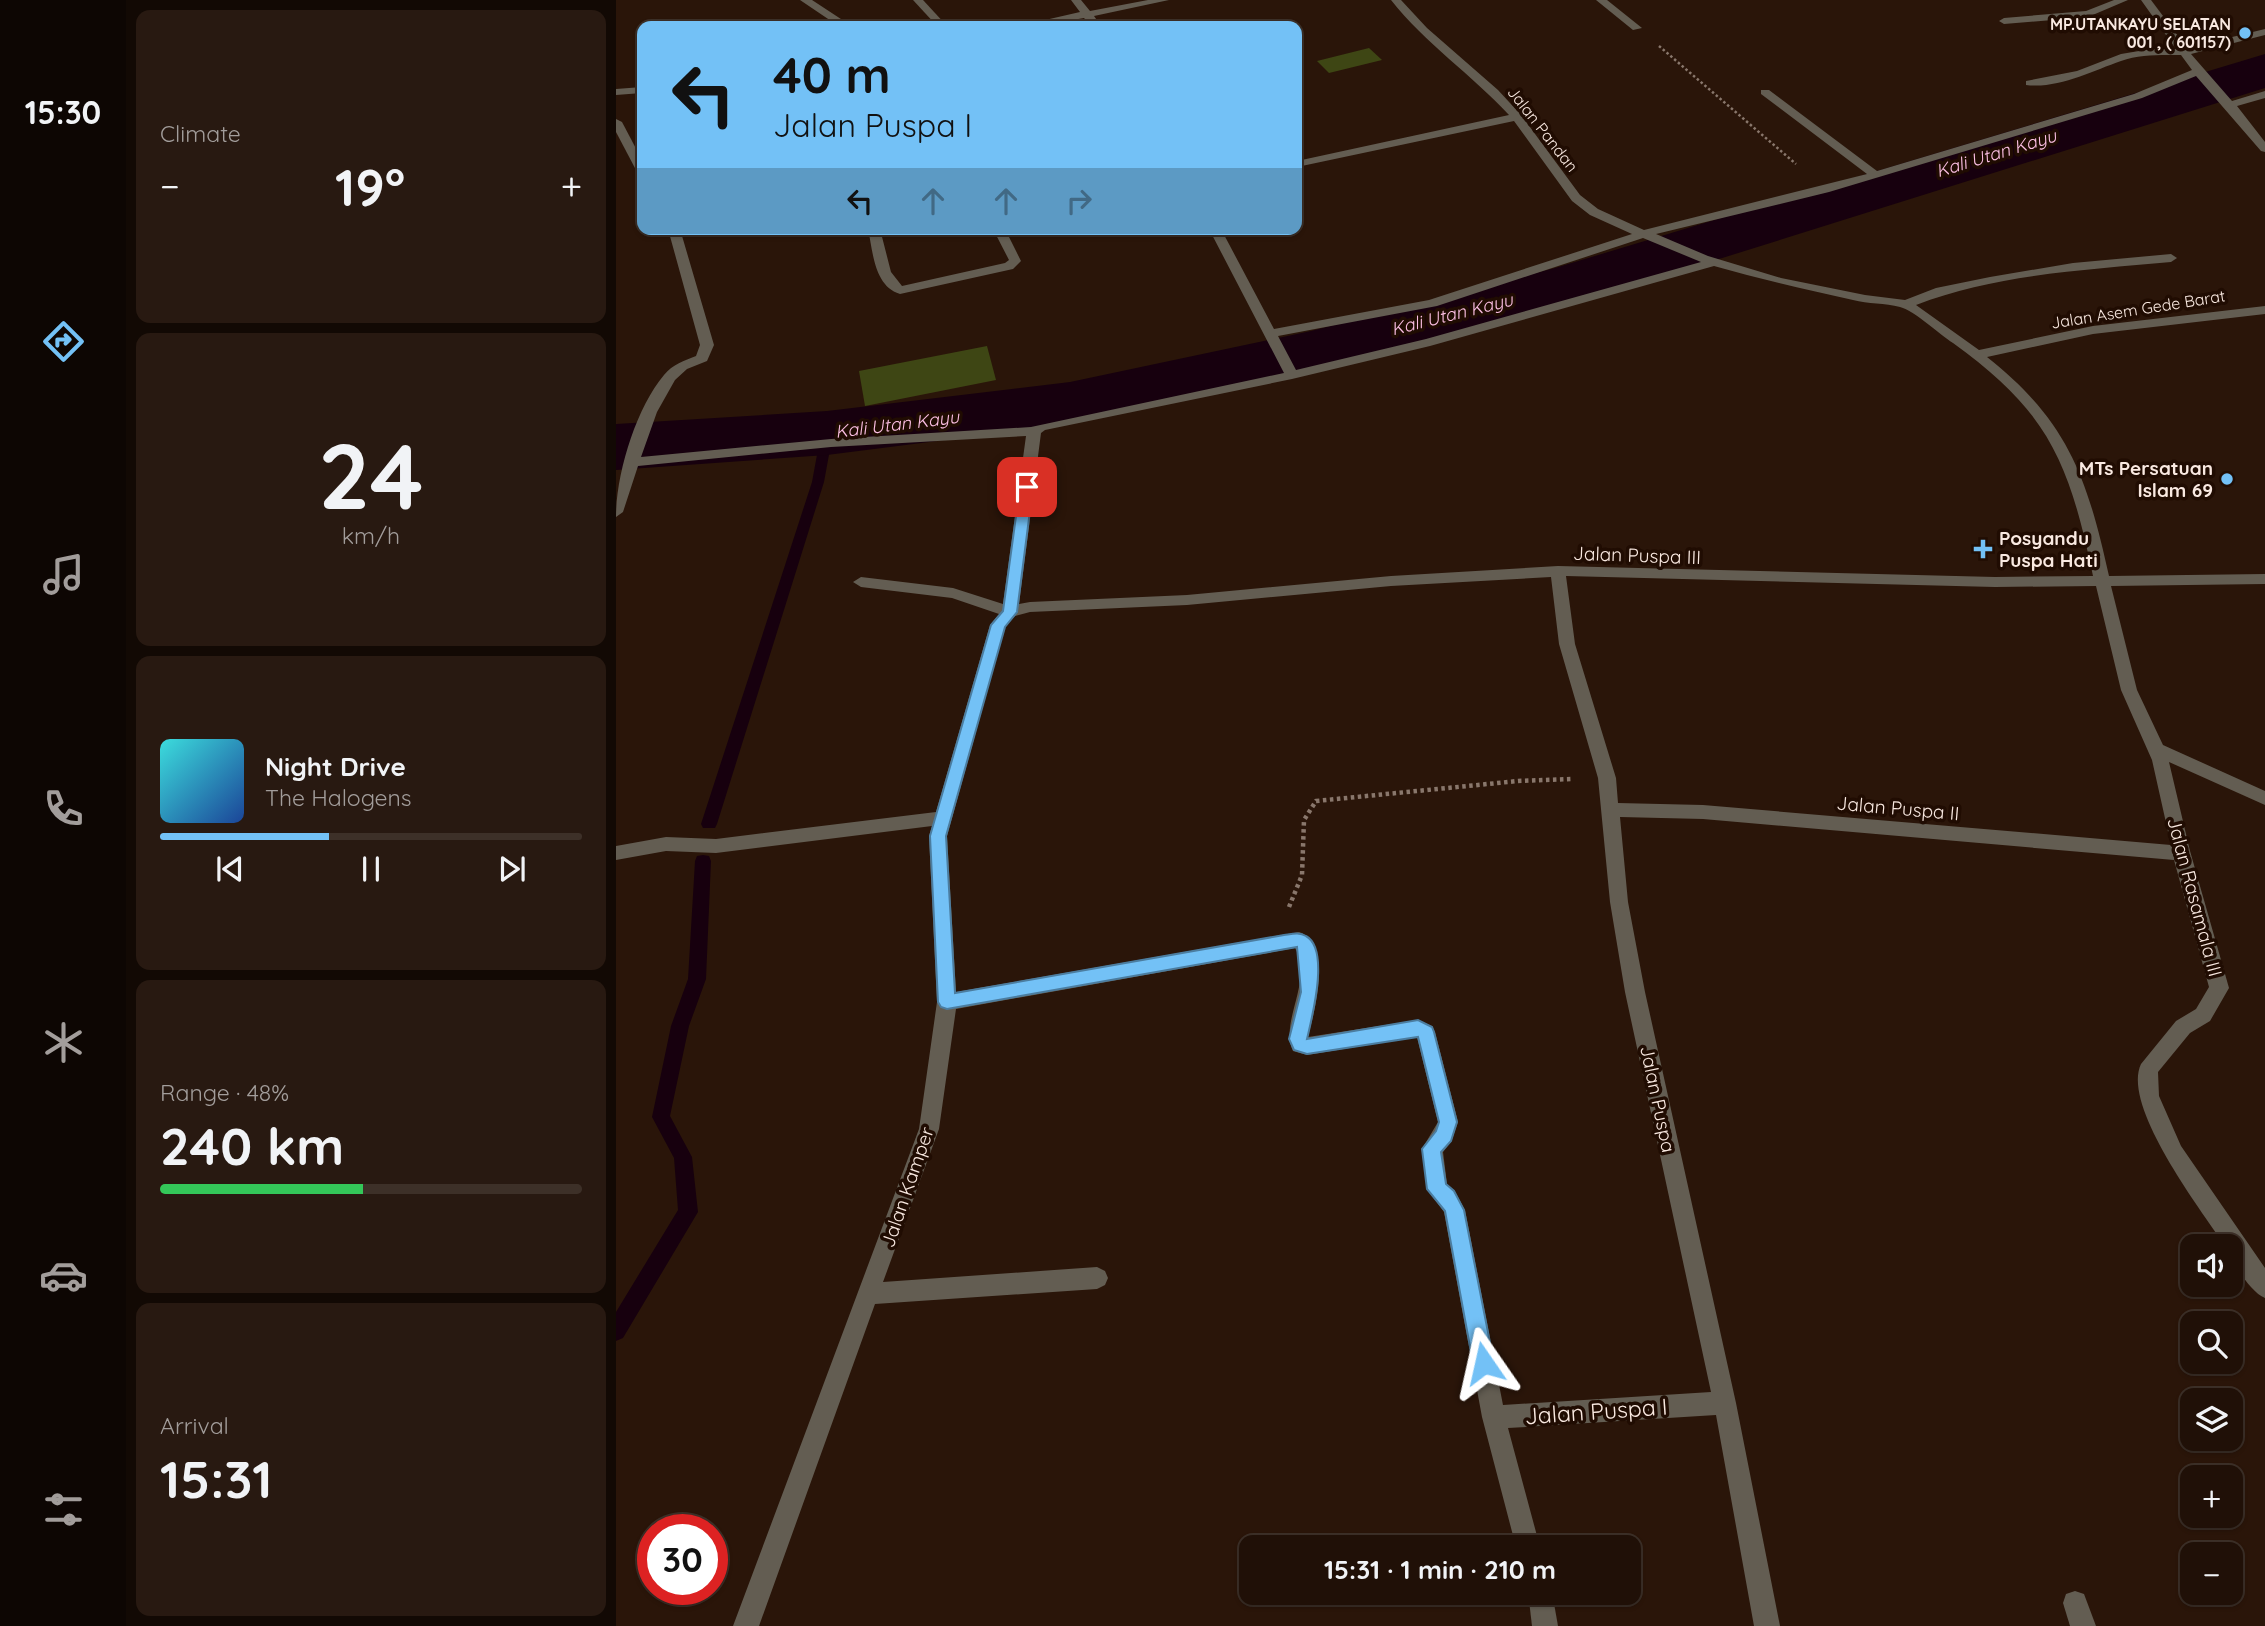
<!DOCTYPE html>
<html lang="en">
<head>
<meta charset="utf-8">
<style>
  body { margin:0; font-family:Quicksand,sans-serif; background:#281911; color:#f1f3f6; height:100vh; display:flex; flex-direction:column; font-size:26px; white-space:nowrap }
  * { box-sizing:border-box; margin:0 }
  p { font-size:23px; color:#a29d9b }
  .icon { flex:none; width:38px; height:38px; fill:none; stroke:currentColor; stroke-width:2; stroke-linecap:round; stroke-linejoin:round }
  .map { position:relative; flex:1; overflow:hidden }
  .sheet { display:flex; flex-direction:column; gap:10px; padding:10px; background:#120904; width:490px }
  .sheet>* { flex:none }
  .top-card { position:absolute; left:21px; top:21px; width:665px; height:214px; border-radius:14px; box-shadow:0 2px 5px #0004,0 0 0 2px #3d3028; background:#73c1f6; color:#111; overflow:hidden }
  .buttons { position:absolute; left:1564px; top:1234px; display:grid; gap:14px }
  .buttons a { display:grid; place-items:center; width:63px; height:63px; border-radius:14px; background:#201007; box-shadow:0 2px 5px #0004,0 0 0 2px #3d3028; font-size:35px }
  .speed { position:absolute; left:21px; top:1514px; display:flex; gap:14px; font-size:35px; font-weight:700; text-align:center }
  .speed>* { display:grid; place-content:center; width:91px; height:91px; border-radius:50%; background:#201007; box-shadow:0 2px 5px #0004,0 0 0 2px #3d3028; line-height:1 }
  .speed .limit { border:10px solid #d22; background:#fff; color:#111 }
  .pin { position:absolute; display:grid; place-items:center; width:60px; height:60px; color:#fff; margin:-30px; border-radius:14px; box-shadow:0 4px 10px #0006 }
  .me { position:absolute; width:77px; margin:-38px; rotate:349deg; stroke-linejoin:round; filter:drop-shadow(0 0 5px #0008) }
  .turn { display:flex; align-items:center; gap:24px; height:147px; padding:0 21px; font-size:32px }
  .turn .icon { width:91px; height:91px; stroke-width:2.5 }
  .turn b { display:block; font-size:49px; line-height:60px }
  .lanes { display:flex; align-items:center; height:66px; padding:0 21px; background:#0003; justify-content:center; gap:35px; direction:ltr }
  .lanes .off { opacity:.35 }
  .big { font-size:52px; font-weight:700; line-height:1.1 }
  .sheet .card { flex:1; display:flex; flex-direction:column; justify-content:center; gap:10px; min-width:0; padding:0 24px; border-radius:14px; background:#281911 }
  .sheet .dial { align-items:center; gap:0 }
  .dial b { font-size:91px; line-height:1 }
  .song { display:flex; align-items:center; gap:21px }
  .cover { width:84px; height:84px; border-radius:10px; background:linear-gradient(135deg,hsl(180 70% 55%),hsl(220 70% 35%)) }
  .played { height:7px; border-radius:4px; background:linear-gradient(90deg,#73c1f6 40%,#3d3028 40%) }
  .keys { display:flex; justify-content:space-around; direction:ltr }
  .heat { display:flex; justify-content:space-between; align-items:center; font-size:38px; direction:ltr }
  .charge { height:10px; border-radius:5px; background:linear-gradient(90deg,#34c759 48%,#3d3028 0) }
  .trip { position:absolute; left:623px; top:1535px; width:402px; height:70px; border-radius:14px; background:#201007; box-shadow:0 2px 5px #0004,0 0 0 2px #3d3028; font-weight:700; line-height:70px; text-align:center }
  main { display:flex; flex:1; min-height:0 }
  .tabs { display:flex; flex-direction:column; width:126px; justify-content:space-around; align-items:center; background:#0d0603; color:#a29d9b }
  .tabs .icon { width:49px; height:49px }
  .tabs .on { color:#73c1f6 }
  .tabs b { font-size:32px; color:#f1f3f6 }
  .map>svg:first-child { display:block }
</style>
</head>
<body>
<main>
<nav class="tabs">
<b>15:30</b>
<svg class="icon on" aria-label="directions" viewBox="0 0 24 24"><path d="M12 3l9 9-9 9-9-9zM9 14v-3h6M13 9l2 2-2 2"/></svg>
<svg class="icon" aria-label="music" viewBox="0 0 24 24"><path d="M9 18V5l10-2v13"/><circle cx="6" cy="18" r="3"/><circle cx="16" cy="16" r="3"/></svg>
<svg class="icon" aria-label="phone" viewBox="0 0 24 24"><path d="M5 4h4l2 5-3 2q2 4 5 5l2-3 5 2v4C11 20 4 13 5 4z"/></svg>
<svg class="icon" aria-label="climate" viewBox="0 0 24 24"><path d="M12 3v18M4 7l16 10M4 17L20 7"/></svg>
<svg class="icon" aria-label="car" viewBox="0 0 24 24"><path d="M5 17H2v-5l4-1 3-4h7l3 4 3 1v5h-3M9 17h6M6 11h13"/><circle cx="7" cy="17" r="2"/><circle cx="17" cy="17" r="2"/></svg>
<svg class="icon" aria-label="filters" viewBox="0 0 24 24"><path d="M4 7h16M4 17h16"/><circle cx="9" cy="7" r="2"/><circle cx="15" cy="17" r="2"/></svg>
</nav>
<section class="sheet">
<div class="card"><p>Climate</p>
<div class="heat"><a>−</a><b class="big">19°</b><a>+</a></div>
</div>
<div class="card dial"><b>24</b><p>km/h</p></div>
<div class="card">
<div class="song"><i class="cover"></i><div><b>Night Drive</b><p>The Halogens</p></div></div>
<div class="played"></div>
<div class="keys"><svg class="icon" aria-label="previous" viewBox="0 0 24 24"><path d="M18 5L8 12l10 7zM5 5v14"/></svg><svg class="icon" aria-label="pause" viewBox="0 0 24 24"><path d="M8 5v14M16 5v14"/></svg><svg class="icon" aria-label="next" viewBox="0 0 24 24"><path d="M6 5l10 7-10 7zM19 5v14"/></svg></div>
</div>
<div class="card"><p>Range · 48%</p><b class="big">240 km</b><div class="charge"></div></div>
<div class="card"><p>Arrival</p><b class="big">15:31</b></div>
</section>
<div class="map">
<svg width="1649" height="1626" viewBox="0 0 1649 1626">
  <rect width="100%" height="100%" fill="#2a1509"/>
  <g fill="#3e4614">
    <polygon points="753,48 766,60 713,73 701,61"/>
    <polygon points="371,346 380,380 249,406 243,371"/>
  </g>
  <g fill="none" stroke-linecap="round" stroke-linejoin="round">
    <g fill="#17000e" fill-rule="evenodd">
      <polygon points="211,429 217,433 208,482 101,824 99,828 87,828 85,824 196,482 205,433"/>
      <polygon points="87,855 93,856 95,861 90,979 73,1026 54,1116 76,1157 82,1212 7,1338 0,1341 0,1312 62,1210 58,1158 36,1117 55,1026 72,979 79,861 81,856"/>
    </g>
    <polygon fill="#17000e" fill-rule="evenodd" points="1649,54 1649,88 985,296 699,370 454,424 211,455 0,470 0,424 211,411 454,382 695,331 939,268"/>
    <polyline stroke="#89776c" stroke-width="2.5" stroke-dasharray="2.5 2.5" stroke-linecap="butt" points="1043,46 1180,164"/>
    <polyline stroke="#89776c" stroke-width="4.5" stroke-dasharray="3.5 3.5" stroke-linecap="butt" points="673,907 686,875 688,820 700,801 902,781 955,779"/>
    <g fill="#635d52" fill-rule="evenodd">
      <polygon points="184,0 196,0 228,21 245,26 221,25"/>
      <polygon points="297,0 307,0 331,26 321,26"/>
      <polygon points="455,0 465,0 474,11 532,0 553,0 478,16 485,26 475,26 468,18 423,26 403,26 464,12"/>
      <path d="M 775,0 L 785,0 L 811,28 L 882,90 L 905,115 L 964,195 L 982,209 L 1028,230 L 1251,174 L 1145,94 L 1145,90 L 1153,90 L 1261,171 L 1518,94 L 1576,70 L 1565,55 C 1545,55 1524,54 1505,61 C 1476,71 1442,89 1410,85 L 1410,81 L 1461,71 L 1505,54 L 1535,49 L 1560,49 L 1525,0 L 1535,0 L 1571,48 L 1649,29 L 1649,35 L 1575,54 L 1616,101 L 1649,91 L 1649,98 L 1621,106 L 1649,142 L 1649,152 L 1645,151 L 1580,76 L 1526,98 L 1213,192 L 1040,234 L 1092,256 L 1165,278 L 1249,295 L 1289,300 L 1320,288 L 1374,277 L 1457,263 L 1555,254 L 1561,258 L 1555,262 C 1470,270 1380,274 1300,305 L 1363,350 L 1477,326 L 1649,306 L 1649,314 L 1477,334 L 1371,357 C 1452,421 1471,477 1493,576 L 1649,574 L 1649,584 L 1495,586 L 1521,690 L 1547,745 L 1649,791 L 1649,805 L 1553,762 L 1574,851 L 1613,988 L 1594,1021 L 1574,1033 L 1542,1072 L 1543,1096 L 1565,1146 L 1649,1268 L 1649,1298 C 1634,1292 1615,1262 1615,1246 L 1609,1246 C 1585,1210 1505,1106 1525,1064 L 1560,1021 L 1580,1009 L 1593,987 L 1558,860 L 1087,819 L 1004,817 L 1012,902 L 1029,992 L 1120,1403 L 1164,1626 L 1138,1626 L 1100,1415 L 892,1428 L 924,1547 L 900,1547 L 866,1417 L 828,1212 L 811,1189 L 806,1149 L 822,1122 L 801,1037 L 691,1055 L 677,1051 C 663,1022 698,980 679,948 L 340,1009 L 323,1129 L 267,1282 L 481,1267 L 489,1271 L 492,1278 L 489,1285 L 481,1289 L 259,1304 L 143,1626 L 117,1626 L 303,1129 L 321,1002 L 313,836 L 316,826 L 100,853 L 50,851 L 0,860 L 0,846 L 50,837 L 100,839 L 320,812 L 374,625 L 383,614 L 336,598 L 245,587 L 237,582 L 245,577 L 337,588 L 387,604 L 410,436 L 215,447 L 22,466 L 7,512 L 0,517 C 0,474 20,408 48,375 C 57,364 68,361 80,356 L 84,345 L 52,229 L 64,229 L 98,345 L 91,361 L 71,369 L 59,380 L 41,412 L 25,457 L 215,439 L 415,427 L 668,373 L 593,229 L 605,229 L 658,329 L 813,300 L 1016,234 L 974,215 L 956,201 L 898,121 L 681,167 L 681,161 L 893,115 C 856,75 809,43 775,0 ZM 1027,238 L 1085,262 L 810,339 L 680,370 L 662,336 L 821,306 ZM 1098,266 C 1144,279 1190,290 1237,300 C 1252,304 1269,303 1284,307 C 1299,311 1323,334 1337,343 C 1433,412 1453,462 1477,576 L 1379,577 L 942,566 L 775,576 L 571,595 L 414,602 L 403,604 L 425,433 L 429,430 L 676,379 L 814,346 ZM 950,576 L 1379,587 L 1480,586 L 1505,690 L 1536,760 L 1555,845 L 1087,805 L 1002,803 L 1000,778 L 959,644 ZM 935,577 L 943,644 L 982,778 L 994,902 L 1009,992 L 1095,1392 L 887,1405 L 849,1210 L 838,1190 L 831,1184 L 827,1152 L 835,1142 L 842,1122 L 819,1032 L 816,1026 L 802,1020 L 692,1037 C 698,1012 718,944 683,932 L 340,992 L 331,836 L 389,627 L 399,616 L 414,612 L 571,605 L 775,586 Z"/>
      <polygon points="980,0 991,0 1026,28 1017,30"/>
      <polygon points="1498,0 1512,0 1472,17 1388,24 1383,21 1388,18 1470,11"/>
      <polygon points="26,87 26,93 0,95 0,89"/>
      <polygon points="0,119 6,122 26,160 26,173 20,170 0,132"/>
      <path d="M 252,229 L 264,229 L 275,272 L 286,286 L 389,263 L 393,260 L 377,229 L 389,229 L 405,261 L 397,269 L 284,294 C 258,286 257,252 252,229 Z"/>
      <polygon points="1459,1591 1468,1594 1480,1626 1454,1626 1447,1603 1450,1594"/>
      <polygon points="912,1592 936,1592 942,1626 916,1626"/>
    </g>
  </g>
  <path fill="#73c1f6" stroke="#4b7da0" stroke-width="2" d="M 411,483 L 417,487 L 401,612 L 389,627 L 330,836 L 339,993 L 668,935 C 676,934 683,932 690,936 C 714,949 696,1017 691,1039 L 802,1020 L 816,1027 L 818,1032 L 841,1122 L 835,1141 L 825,1152 L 830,1184 L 838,1191 L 848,1210 L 878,1363 L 875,1370 L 868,1373 L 860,1370 L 857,1363 L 829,1211 L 811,1189 L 806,1149 L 820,1131 L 823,1122 L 802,1037 L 691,1054 L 678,1050 L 673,1039 L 685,992 L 681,947 L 331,1009 L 325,1007 L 322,1002 L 314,836 L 375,625 L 387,611 L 404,487 Z"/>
  <g fill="#73c1f6" stroke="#200c02" stroke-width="2.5">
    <circle cx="1629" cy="33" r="7"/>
    <circle cx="1611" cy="479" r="7"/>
    <path d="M1363.5 538.5h7v7h7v7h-7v7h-7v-7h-7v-7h7z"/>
  </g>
  <g text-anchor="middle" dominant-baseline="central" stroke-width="7" stroke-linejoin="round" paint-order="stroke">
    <g font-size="16" font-weight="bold" fill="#f9e9e1" stroke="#200c02" text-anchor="end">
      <text x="1615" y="24">MP.UTANKAYU SELATAN<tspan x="1615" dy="18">001 , ( 601157)</tspan></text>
    </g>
    <g font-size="16" fill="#f9e9e1" stroke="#200c02">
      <text transform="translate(927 129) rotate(52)">Jalan Pandan</text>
      <text transform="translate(1522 309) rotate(-9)">Jalan Asem Gede Barat</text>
    </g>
    <g font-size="18" font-style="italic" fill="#fdc0e5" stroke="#200c02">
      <text transform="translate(1380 153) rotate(-17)">Kali Utan Kayu</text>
      <text transform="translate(836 314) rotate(-14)">Kali Utan Kayu</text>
      <text transform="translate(281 424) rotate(-7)">Kali Utan Kayu</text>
    </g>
    <g font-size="19" font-weight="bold" fill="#f9e9e1" stroke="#200c02" text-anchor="end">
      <text x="1597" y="468">MTs Persatuan<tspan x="1597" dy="22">Islam 69</tspan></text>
      <text x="1383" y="538" text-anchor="start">Posyandu<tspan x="1383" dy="22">Puspa Hati</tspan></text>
    </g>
    <g font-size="19" fill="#f9e9e1" stroke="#200c02">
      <text transform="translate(1021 555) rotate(2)">Jalan Puspa III</text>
      <text transform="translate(1282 808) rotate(5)">Jalan Puspa II</text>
      <text transform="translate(1579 897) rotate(75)">Jalan Rasamala III</text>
      <text transform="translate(1042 1099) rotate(78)">Jalan Puspa</text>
      <text transform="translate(291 1187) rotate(-71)">Jalan Kamper</text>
    </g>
    <g font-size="23" fill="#f9e9e1" stroke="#200c02">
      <text transform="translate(980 1411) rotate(-4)">Jalan Puspa I</text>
    </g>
  </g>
</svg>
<div class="buttons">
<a><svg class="icon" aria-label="sound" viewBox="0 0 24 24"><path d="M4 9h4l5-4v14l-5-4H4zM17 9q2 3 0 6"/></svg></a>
<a><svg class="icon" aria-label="search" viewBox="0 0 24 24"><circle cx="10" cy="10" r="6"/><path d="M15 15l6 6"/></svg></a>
<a><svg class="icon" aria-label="layers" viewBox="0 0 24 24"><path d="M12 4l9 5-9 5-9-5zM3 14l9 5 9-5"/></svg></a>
<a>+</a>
<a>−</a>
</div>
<div class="speed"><div class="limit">30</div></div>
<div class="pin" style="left:411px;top:487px;background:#d93025"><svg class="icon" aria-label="arrive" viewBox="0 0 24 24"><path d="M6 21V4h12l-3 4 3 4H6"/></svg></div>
<svg class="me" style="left:868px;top:1363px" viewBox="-20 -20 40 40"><path d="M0-17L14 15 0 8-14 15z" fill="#73c1f6" stroke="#fff" stroke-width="4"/></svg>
<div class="trip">15:31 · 1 min · 210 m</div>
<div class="top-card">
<div class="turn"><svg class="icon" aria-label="left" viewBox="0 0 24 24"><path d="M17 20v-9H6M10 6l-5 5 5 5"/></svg><div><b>40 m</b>Jalan Puspa I</div></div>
<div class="lanes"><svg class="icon" aria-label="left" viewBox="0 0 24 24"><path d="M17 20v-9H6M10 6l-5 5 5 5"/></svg><svg class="icon off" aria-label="ahead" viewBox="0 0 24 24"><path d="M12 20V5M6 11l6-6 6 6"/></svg><svg class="icon off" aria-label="ahead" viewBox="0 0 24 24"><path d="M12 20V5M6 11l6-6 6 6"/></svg><svg class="icon off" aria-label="right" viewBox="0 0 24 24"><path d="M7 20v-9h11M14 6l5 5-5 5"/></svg></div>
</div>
</div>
</main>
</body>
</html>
